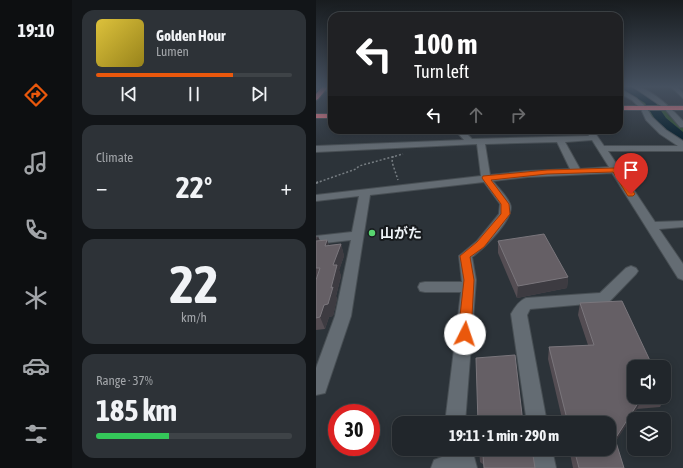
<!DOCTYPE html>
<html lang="en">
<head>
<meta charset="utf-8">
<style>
  body { margin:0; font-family:"Asap Condensed","Noto Sans JP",sans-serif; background:#2d3237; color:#f1f3f6; height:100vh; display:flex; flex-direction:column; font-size:15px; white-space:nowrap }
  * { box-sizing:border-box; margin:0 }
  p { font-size:13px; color:#a2a5a9 }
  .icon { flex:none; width:22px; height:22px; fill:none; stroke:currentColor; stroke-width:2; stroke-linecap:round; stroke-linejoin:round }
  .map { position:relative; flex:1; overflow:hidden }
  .sheet { display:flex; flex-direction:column; gap:10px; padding:10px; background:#121518; width:244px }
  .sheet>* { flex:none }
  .banner { position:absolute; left:12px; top:12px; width:295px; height:122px; border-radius:12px; box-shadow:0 2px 10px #0003,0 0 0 1px #3e4347; background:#202124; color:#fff; overflow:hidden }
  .controls { position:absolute; left:311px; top:360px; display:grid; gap:8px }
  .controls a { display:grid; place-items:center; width:44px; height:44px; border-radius:8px; background:#21262b; box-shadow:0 2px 10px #0003,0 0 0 1px #3e4347; font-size:20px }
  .speed { position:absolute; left:12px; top:404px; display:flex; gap:8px; font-size:20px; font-weight:700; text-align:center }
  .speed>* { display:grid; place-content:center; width:52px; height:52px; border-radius:50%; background:#21262b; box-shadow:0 2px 10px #0003,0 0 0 1px #3e4347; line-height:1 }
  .speed .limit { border:6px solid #d22; background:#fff; color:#111 }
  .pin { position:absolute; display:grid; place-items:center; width:34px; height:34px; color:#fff; margin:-41px -17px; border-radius:50% 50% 50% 0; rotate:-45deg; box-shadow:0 0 4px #0007 }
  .pin .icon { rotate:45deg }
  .me { position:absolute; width:44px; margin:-22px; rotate:4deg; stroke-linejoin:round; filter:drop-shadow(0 0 3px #0008) }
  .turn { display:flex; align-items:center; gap:14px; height:84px; padding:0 20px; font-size:18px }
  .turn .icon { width:52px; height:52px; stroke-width:2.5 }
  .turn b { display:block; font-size:28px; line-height:34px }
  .lanes { display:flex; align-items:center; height:38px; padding:0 20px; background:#0003; justify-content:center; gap:20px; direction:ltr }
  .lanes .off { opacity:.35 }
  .big { font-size:30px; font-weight:700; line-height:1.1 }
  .sheet .card { flex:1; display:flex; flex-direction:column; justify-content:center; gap:6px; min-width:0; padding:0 14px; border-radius:12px; background:#2d3237 }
  .sheet .dial { align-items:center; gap:0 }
  .dial b { font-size:52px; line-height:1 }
  .song { display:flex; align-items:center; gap:12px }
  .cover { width:48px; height:48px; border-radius:6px; background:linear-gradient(135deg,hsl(50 70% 55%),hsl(50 70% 35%)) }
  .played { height:4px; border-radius:2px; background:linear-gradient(90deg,#ea580c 70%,#3e4347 70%) }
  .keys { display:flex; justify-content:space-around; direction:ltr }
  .heat { display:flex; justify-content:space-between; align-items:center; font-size:22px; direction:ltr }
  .charge { height:6px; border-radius:3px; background:linear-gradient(90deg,#34c759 37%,#3e4347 0) }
  .trip { position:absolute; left:76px; top:416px; width:224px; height:40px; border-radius:12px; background:#21262b; box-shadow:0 2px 10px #0003,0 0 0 1px #3e4347; font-weight:700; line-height:40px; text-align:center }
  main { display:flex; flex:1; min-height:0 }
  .menu { display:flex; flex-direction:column; width:72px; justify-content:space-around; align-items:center; background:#0d0f11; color:#a2a5a9 }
  .menu .icon { width:28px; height:28px }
  .menu .on { color:#ea580c }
  .menu b { font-size:18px; color:#f1f3f6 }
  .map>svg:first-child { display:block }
</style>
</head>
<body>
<main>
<nav class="menu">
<b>19:10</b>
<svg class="icon on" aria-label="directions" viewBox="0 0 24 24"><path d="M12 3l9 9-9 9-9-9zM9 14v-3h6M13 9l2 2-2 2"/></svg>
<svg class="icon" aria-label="music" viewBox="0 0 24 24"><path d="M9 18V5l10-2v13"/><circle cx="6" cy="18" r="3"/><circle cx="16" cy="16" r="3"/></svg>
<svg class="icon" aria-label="phone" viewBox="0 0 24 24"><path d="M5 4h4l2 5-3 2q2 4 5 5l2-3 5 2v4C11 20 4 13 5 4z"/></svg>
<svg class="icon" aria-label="climate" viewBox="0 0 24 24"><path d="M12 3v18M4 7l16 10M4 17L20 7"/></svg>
<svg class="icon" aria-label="car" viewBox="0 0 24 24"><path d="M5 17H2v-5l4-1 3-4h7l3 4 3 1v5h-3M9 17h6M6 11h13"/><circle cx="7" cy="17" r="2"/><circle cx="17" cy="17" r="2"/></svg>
<svg class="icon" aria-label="filters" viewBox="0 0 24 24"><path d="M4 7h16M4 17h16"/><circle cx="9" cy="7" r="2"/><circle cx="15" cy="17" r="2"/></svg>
</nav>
<section class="sheet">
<div class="card">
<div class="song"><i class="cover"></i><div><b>Golden Hour</b><p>Lumen</p></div></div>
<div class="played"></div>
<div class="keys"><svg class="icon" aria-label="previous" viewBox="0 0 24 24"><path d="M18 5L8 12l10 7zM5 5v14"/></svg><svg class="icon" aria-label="pause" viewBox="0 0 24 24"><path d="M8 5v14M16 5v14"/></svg><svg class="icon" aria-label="next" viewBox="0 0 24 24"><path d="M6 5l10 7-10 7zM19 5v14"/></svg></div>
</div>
<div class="card"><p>Climate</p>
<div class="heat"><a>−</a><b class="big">22°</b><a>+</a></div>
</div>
<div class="card dial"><b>22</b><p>km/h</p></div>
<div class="card"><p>Range · 37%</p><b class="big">185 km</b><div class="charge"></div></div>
</section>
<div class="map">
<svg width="367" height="468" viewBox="0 0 367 468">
  <rect width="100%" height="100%" fill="#2c3339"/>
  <g fill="#305330">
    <polygon points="303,86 320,94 331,101 332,106 343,121 367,140 367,142 346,128 322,100 303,88"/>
    <polygon points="311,86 317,86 346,105 353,116 367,128 367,137 348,121 342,107 333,98"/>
  </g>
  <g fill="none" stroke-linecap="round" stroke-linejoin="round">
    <polygon fill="#001b28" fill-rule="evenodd" points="303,86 314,86 337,99 350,118 367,132 367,142 362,141 342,124 329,103 304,88"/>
    <g stroke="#484f54" stroke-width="2">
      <g id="minor">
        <path d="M 316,86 C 333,86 356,109 367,121 L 367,127 L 364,127 L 348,108 Z"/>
        <polygon points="354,86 360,86 367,93 367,98"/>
        <rect x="0" y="87" width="16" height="4"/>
        <path d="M 303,88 L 320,98 L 330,107 L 336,117 L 350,130 L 367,141 L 367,151 L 292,151 L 339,222 L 367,221 L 367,227 L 343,229 L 367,264 L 367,280 L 362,278 L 296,173 L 212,177 L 177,181 C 182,188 191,196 194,204 C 200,218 167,249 156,257 L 160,280 L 149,423 L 129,423 L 145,292 L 109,292 L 104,291 L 102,287 L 104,283 L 109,282 L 146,282 L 143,256 L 161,241 L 183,214 L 184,204 L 168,182 L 54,195 L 35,316 L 11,387 L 9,393 L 0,395 L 0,368 L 19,316 L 35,240 L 0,244 L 0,236 L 36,232 L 43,196 L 0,201 L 0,195 L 165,176 L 161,144 L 0,152 L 0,146 L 148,140 L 139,130 L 147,130 L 156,139 L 273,136 L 271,130 L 277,130 L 288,146 L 362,146 L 344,134 L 330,120 L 325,109 L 316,100 L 303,93 ZM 276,140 L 293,167 L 264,169 L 249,142 ZM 241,142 L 254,169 L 212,171 L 174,175 L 169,144 Z"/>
        <path d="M 315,266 L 320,268 L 322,271 L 320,274 L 293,302 L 214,309 L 211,315 L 231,423 L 211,423 L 195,314 C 199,307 203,301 210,298 L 284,293 L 310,268 Z"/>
        <polygon points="134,449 156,449 161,468 115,468 118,460 126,457 136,456"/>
        <polygon points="214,449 236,449 240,468 218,468"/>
      </g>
    </g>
    <g stroke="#484f54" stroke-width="2">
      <g id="highway">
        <polygon points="7,86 13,86 2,99 0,100 0,94"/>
        <rect x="303" y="106" width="64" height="4"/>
        <rect x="0" y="114" width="16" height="4"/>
      </g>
    </g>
    <g stroke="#777e83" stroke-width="1.5" stroke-dasharray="2 2" stroke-linecap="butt">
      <polyline points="77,156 76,162 82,180"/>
      <polyline points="0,183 40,169 43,166 87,154"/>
    </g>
    <polyline stroke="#777e83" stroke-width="2" stroke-dasharray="3 3" stroke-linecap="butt" points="0,183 2,182"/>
    <use href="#minor" fill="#646c73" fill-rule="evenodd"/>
    <use href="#highway" fill="#fc808c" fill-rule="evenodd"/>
  </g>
  <g fill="#544d53">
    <polygon points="0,236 4,240 11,240 13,245 25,244 28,256 23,270 25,276 20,296 21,299 17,316 13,317 9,329 0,330"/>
    <polygon points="182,241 252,277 251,288 201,298 182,253"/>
    <polygon points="264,303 318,397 348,397 348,392 350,395 344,407 321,409 299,442 308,468 257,468 253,449 293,449 293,423 247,423 232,359 233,347 272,345 262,315"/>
    <polygon points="163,449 219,468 168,465 164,462"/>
  </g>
  <g fill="#3d3b41">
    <polygon points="2,236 6,247 0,240"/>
    <polygon points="11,240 15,251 9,246"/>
    <polygon points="25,244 28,256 23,270 25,276 20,296 21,299 17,316 13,317 9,329 4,317 15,288 17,265"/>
    <polygon points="252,277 251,288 201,298 202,286"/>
    <polygon points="326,397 321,409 294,450 299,439"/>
  </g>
  <g fill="#655f65" stroke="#7a767c">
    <polygon points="228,234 252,277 202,286 182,241"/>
    <polygon points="11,240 9,246 25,244 17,265 21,265 15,288 17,287 12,304 8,305 4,317 0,318 0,280 4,268 0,268 0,241"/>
    <polygon points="306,301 337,367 318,367 318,397 331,397 326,397 299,439 308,468 263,468 258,449 293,449 293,423 252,423 233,347 278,345 264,303"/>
    <polygon points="199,355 207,423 162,423 160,358"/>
    <polygon points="163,449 216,449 219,468 168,468 167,455 163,451"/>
  </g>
  <linearGradient id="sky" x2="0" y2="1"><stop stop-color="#181c1f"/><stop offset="0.57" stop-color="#45505f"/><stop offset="1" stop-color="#45505f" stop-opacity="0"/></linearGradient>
  <rect width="367" height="152" fill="url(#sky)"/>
  <polygon fill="#ea580c" stroke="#983908" points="299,168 302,168 319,194 317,196 312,196 297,172 231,174 175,180 193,204 194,214 168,247 154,257 158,280 155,334 153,338 149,339 144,338 142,334 148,280 144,256 161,242 185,214 185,204 166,178 167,176 231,170"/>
  <circle fill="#58d570" stroke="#171a1d" stroke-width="1.5" cx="56" cy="233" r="4"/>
  <g text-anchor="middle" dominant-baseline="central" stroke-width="4" stroke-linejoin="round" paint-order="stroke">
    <g font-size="14" font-weight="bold" fill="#edf2f6" stroke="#171a1d" text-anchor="start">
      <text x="64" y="233">山がた</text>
    </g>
  </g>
</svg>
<div class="controls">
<a><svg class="icon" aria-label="sound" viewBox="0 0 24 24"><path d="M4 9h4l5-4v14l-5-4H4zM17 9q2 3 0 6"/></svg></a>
<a><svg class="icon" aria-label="layers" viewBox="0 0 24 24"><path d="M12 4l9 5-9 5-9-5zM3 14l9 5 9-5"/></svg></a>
</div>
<div class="speed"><div class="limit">30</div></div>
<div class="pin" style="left:315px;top:194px;background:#d93025"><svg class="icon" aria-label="arrive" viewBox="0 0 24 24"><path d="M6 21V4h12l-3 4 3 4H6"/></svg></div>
<svg class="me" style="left:149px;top:334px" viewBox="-20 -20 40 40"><circle r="19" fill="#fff"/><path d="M0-13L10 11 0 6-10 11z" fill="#ea580c"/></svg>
<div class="trip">19:11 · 1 min · 290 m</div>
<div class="banner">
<div class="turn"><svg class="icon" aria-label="left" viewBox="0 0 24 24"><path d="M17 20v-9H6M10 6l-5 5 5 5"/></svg><div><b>100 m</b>Turn left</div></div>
<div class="lanes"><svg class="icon" aria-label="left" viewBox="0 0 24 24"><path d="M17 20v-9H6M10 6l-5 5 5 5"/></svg><svg class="icon off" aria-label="ahead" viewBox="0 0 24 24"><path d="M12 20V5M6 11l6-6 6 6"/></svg><svg class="icon off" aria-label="right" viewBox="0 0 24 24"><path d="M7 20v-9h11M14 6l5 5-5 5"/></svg></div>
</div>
</div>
</main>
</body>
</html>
